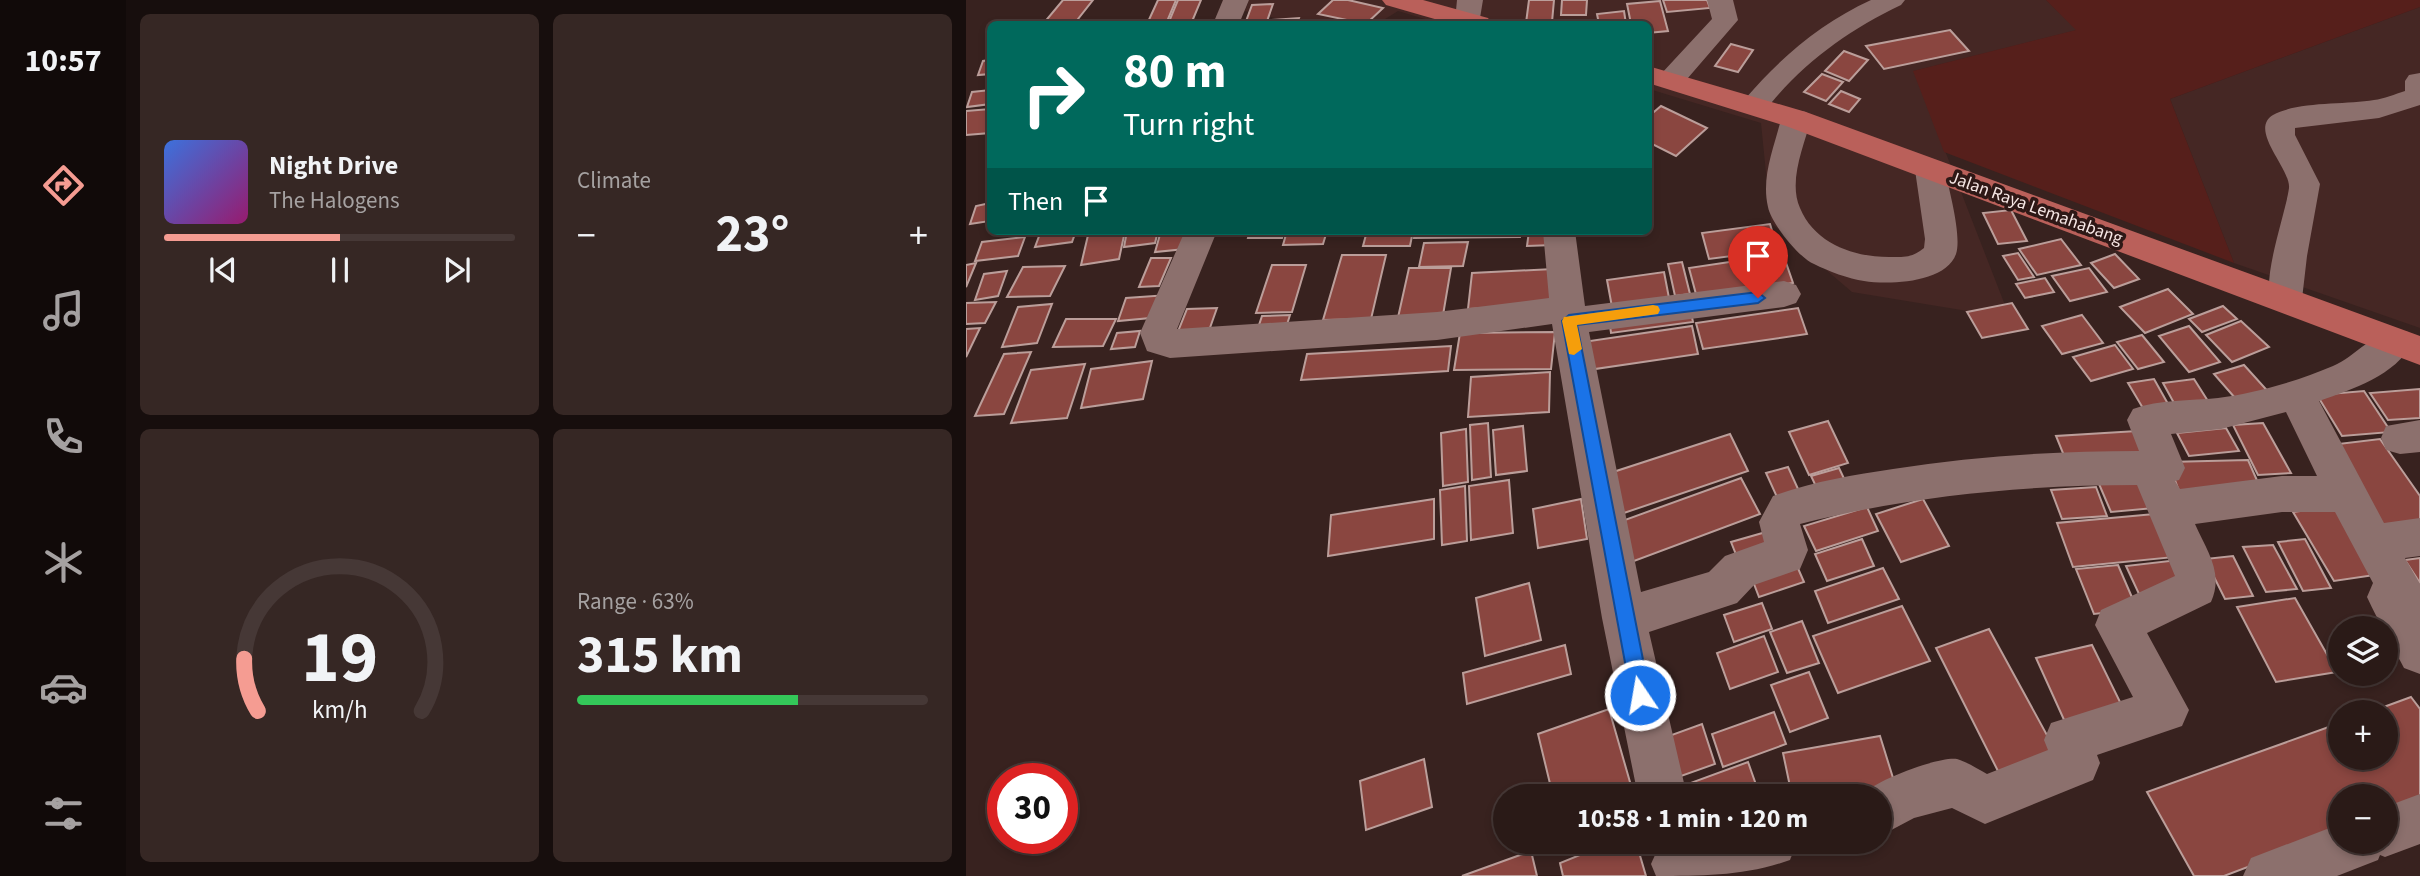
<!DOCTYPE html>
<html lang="en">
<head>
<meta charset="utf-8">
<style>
  body { margin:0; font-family:"Source Sans 3",sans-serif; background:#362724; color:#f1f3f6; height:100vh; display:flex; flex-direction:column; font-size:26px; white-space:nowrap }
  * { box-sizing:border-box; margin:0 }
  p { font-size:23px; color:#a5a1a1 }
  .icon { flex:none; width:38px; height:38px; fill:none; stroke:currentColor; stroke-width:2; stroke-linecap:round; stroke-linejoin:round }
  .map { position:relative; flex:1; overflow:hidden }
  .drawer { display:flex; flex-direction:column; gap:14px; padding:14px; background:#170e0d; width:840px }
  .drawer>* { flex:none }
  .top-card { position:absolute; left:21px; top:21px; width:665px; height:214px; border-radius:10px; box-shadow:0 4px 10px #0003,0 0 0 2px #463836; background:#00695c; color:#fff; overflow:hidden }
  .buttons { position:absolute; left:1362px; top:616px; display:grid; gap:14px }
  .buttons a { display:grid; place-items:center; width:70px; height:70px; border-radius:50%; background:#2a1a17; box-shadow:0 4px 10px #0003,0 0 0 2px #463836; font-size:35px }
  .speed { position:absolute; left:21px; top:763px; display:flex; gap:14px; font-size:35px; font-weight:700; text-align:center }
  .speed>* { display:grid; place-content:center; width:91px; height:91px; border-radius:50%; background:#2a1a17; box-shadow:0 4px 10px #0003,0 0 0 2px #463836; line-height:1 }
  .speed .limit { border:10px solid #d22; background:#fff; color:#111 }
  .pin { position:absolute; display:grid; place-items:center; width:60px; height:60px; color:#fff; margin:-72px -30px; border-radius:50% 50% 50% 0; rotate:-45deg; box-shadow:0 0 7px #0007 }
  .pin .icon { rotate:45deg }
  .me { position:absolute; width:77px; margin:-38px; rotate:348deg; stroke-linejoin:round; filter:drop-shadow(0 0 5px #0008) }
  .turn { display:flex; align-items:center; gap:24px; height:147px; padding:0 21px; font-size:32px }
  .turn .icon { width:91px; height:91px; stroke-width:2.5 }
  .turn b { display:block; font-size:49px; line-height:60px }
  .then { display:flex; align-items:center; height:66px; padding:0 21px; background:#0003; gap:14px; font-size:26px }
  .big { font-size:52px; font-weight:700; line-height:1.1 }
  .drawer .card { flex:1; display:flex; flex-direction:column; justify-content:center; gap:10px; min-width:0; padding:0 24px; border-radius:10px; background:#362724 }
  .drawer .dial { align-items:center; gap:0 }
  .dial svg { height:182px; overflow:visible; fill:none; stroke:#463836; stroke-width:7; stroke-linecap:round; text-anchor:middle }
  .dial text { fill:#f1f3f6; stroke:none }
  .song { display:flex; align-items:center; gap:21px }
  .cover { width:84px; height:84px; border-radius:10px; background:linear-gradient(135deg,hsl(220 70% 55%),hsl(320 70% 35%)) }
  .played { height:7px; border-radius:4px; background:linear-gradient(90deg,#f59c92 50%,#463836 50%) }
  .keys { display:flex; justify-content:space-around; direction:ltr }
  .heat { display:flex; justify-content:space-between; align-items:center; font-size:38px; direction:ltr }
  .charge { height:10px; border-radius:5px; background:linear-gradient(90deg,#34c759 63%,#463836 0) }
  .drawer .tiles { flex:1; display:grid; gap:14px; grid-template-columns:repeat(2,1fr) }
  .trip { position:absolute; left:527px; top:784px; width:399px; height:70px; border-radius:35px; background:#2a1a17; box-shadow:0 4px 10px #0003,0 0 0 2px #463836; font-weight:700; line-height:70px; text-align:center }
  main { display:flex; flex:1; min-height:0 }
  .tab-bar { display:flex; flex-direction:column; width:126px; justify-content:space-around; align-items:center; background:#110a09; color:#a5a1a1 }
  .tab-bar .icon { width:49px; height:49px }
  .tab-bar .active { color:#f59c92 }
  .tab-bar b { font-size:32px; color:#f1f3f6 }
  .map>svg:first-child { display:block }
</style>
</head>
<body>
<main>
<nav class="tab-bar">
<b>10:57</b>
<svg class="icon active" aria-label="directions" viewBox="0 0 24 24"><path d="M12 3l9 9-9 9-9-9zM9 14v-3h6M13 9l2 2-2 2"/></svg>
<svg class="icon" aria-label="music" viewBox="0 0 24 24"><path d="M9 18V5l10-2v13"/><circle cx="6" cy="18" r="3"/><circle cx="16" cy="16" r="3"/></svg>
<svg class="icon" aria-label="phone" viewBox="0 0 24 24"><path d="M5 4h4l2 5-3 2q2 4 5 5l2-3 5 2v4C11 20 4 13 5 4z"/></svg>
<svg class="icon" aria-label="climate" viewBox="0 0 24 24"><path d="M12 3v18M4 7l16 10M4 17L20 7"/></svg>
<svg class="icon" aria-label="car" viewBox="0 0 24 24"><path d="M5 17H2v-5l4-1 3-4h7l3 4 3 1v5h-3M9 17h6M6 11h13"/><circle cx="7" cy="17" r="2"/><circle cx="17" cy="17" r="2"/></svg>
<svg class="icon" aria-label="filters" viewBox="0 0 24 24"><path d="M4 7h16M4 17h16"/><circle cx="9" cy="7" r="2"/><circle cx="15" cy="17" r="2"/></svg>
</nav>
<section class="drawer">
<div class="tiles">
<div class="card">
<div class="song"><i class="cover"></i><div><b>Night Drive</b><p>The Halogens</p></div></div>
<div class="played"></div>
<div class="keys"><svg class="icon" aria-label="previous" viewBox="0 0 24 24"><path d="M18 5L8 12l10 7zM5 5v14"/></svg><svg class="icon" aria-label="pause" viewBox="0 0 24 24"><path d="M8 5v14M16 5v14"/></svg><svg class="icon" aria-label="next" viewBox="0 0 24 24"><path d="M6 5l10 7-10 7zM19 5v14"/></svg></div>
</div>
<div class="card"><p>Climate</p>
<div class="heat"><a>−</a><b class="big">23°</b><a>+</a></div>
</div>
<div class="card dial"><svg viewBox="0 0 100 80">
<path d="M14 69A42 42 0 1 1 86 69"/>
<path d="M14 69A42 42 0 0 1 8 46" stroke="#f59c92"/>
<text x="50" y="56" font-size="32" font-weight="700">19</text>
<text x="50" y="72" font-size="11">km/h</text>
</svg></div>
<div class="card"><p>Range · 63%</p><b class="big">315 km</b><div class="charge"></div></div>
</div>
</section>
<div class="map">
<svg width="1454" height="876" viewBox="0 0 1454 876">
  <rect width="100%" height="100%" fill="#38221f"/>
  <g fill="#452724">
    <polygon points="283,0 1080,0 1111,30 948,71 1044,318 886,292 805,223 795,123 683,89 682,24 476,24 432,11 411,24 336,24 279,11"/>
    <polygon points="1454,7 1454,328 1268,263 1204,99"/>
  </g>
  <polygon fill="#561f1b" points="1080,0 1454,0 1454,7 1204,99 1268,263 978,152 947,71 1110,30"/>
  <g fill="#8a4640" stroke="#bb9e9a" stroke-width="2">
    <polygon points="97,0 127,0 108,24 77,24"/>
    <polygon points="192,0 210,0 200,24 181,24"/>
    <polygon points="212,0 235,0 225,24 202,24"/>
    <polygon points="367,0 382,0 417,8 400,24 352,14"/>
    <polygon points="563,0 588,0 586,22 560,23"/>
    <polygon points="596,0 621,0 620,15 595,15"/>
    <polygon points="697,0 741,0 744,8 701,12"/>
    <polygon points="694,1 702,31 682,33 682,24 665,24 661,4"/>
    <polygon points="307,4 300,24 279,24 286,5"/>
    <polygon points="658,11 660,24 633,24 631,14"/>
    <polygon points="333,18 331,24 304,24 306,20"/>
    <polygon points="984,30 1003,51 918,69 900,46"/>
    <polygon points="765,44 787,50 772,72 749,66"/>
    <polygon points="878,51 902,60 883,81 859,71"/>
    <polygon points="24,60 24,74 12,75 17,61"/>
    <polygon points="856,74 877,82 860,101 838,92"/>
    <polygon points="24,90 24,104 1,107 6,92"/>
    <polygon points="875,91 894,99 883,112 863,104"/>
    <polygon points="695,106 741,128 710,156 682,142 682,117"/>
    <polygon points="24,109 24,133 0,135 0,111"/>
    <polygon points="24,203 24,221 4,224 10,206"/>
    <polygon points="1045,210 1061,241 1032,244 1017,213"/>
    <polygon points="804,224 812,250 743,259 736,233"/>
    <polygon points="75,231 110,231 106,242 69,247"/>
    <polygon points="123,231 159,231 153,259 115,265"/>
    <polygon points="161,231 192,231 189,243 158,247"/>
    <polygon points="195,231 233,231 229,248 189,252"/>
    <polygon points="284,231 318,231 316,238 282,238"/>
    <polygon points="321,231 361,231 357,244 317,245"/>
    <polygon points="401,231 447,231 444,246 397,246"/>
    <polygon points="450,231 555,231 554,237 448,238"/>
    <polygon points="563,231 588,231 587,245 561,246"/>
    <polygon points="59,237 52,256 9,261 16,242"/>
    <polygon points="1095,239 1115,265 1071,275 1053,249"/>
    <polygon points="502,242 497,266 453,267 458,243"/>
    <polygon points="1052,253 1068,277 1052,280 1037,256"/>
    <polygon points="817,254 827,283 731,298 723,268"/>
    <polygon points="1149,254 1173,279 1148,288 1125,263"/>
    <polygon points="376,255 420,255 405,319 357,320"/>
    <polygon points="185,258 205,258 193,286 173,287"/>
    <polygon points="716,262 724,294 709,296 702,264"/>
    <polygon points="10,263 0,287 0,265"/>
    <polygon points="306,265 340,265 326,312 290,313"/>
    <polygon points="99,266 84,296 41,297 57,267"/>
    <polygon points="443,268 485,268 476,321 431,322"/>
    <polygon points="1123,268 1141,292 1104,301 1086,276"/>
    <polygon points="587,269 586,305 502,309 506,273"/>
    <polygon points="41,271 32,296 9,300 18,274"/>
    <polygon points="698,272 703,298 646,307 641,280"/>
    <polygon points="1079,278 1088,292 1059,298 1050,284"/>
    <polygon points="1202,289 1227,314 1179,333 1154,307"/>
    <polygon points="202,295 195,317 152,321 160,298"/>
    <polygon points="30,302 19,323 0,324 0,303"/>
    <polygon points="1046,303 1062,329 1016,338 1001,312"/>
    <polygon points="86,304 71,343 36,347 52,307"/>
    <polygon points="1257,306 1271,319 1236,332 1223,319"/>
    <polygon points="251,308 240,339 209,339 221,309"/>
    <polygon points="724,308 727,322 645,333 643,319"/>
    <polygon points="832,308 841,334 737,349 730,323"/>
    <polygon points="324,315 317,337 289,337 296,316"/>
    <polygon points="1116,315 1137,343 1096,354 1076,326"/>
    <polygon points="100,319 150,319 137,346 87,347"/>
    <polygon points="1275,321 1303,347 1266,362 1240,335"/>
    <polygon points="726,326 732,354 622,370 617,342"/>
    <polygon points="1223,326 1254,362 1223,372 1193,336"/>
    <polygon points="14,328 0,357 0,329"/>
    <polygon points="174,331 169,347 145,349 151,333"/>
    <polygon points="589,332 585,369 488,370 494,333"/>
    <polygon points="1176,335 1198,362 1172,369 1151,342"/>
    <polygon points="1149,345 1167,369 1125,381 1107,357"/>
    <polygon points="485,346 482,371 335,380 341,354"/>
    <polygon points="65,352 38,414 9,416 38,354"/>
    <polygon points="186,361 177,399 115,408 125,369"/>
    <polygon points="119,364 101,418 45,423 65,370"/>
    <polygon points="1278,365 1307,397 1277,407 1248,374"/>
    <polygon points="584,372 583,412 502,417 505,377"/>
    <polygon points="1188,379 1206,411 1181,415 1162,383"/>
    <polygon points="1228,379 1247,409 1214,414 1197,383"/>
    <polygon points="1454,389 1454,418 1422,420 1404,393"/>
    <polygon points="1398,391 1425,432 1376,436 1351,395"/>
    <polygon points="862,421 882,463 843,475 823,432"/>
    <polygon points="522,423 525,477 506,480 504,425"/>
    <polygon points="1297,423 1325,473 1292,475 1267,425"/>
    <polygon points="557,426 561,471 530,475 527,430"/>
    <polygon points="1260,428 1273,451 1223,456 1211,433"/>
    <polygon points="500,429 502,482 477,486 475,433"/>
    <polygon points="1171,431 1186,463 1103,468 1090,436"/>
    <polygon points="764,434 782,471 652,515 638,475"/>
    <polygon points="1414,439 1454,496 1454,530 1423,534 1364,445"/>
    <polygon points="1282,460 1297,494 1215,496 1202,462"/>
    <polygon points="822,467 838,502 816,508 800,473"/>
    <polygon points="873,468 884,491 856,499 845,476"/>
    <polygon points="775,478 794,514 660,564 645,525"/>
    <polygon points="1186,479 1199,507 1145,512 1133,484"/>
    <polygon points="543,480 547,533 505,540 503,486"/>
    <polygon points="499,486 501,541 476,545 474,490"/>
    <polygon points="1130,487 1141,516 1096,519 1085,490"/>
    <polygon points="468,499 468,539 362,556 365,515"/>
    <polygon points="615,499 621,539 572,548 567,509"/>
    <polygon points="957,499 983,546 935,562 910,514"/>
    <polygon points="1378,505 1422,573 1368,581 1327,512"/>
    <polygon points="901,507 912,531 850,551 838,526"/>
    <polygon points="1199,513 1219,556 1107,567 1091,523"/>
    <polygon points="807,530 815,549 773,562 765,542"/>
    <polygon points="896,539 908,566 861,581 849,554"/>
    <polygon points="1339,539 1365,588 1337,591 1312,542"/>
    <polygon points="1307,545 1331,589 1300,592 1277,547"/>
    <polygon points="1267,556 1287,596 1259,599 1239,559"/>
    <polygon points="827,557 838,582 793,597 783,571"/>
    <polygon points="1454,558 1454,583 1439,560"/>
    <polygon points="1212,560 1225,588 1173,594 1160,566"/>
    <polygon points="1152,565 1171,609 1128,614 1110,569"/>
    <polygon points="917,568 933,599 862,623 849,591"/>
    <polygon points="563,583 575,640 519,656 510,598"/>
    <polygon points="1329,598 1371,672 1310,682 1271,607"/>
    <polygon points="796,603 806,629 768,642 758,615"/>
    <polygon points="936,606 964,661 872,693 847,636"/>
    <polygon points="836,621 853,663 821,673 804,632"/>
    <polygon points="1023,629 1094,759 1037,781 970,648"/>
    <polygon points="798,636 812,672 764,689 751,653"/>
    <polygon points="599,645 605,674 501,704 497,673"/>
    <polygon points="1126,645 1157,708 1099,722 1070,658"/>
    <polygon points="843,672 862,718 824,732 805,685"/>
    <polygon points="1445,697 1454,709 1454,801 1419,814 1419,796 1374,796 1374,832 1258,876 1228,876 1181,792 1374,723 1374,758 1419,758 1419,712 1404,712"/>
    <polygon points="643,709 668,796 587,796 572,734"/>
    <polygon points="808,712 820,744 757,767 746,734"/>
    <polygon points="736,724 749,764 701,781 689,741"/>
    <polygon points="914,736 932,794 914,798 826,796 817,753"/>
    <polygon points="458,759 466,807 400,830 394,781"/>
    <polygon points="782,762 794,796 722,796 719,785"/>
    <polygon points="646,842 670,842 680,876 597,876 594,863"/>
    <polygon points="565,851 571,876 496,876"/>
  </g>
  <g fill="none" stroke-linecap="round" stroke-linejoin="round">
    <g fill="#8c706d" fill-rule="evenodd">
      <polygon points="257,0 283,0 273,24 247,24"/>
      <polygon points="491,0 517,0 513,24 491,24 489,21"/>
      <polygon points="741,0 767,0 772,20 715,86 705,89 695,86 691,80 695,74 746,19"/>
      <path d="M 905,0 L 939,0 L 935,5 C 885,29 842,59 806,102 C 798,113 792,115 779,111 L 775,105 L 779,99 C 815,57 855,23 905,0 Z"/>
      <path d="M 1454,73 L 1454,105 L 1413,118 L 1329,128 L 1329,135 L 1354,184 L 1341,256 L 1336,299 L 1331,308 L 1319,312 L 1307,308 C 1293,283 1319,217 1323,188 C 1325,169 1282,130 1307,115 C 1332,101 1379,105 1408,100 C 1418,99 1429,94 1439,91 L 1439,81 L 1443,75 Z"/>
      <path d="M 830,110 L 840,112 L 845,119 C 838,146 822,181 834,208 C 849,244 888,257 923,257 C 938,257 946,258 958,248 L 959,239 L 949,170 L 953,163 L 964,160 L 975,163 L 979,170 C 983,190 996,236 990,254 C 980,283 923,285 898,281 C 883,279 862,271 848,264 C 833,258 805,223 802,207 C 795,177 808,148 815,119 L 820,112 Z"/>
      <path d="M 219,231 L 251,231 L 211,329 L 471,312 L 583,298 L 577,231 L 609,231 L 619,306 L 818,281 L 830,285 L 835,294 L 830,303 L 818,307 L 623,332 L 675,592 L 743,572 L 759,556 L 798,542 L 793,522 L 807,496 C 845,482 887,475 927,469 C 1008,456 1090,451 1173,451 L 1161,420 L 1167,409 C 1194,399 1224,401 1252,398 C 1290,393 1332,381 1367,366 C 1393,355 1413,323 1442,332 L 1447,342 C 1429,376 1387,389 1353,401 L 1418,523 L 1454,518 L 1454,556 L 1439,558 L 1454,584 L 1454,674 L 1438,668 C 1425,643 1413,623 1401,597 L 1407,583 L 1369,512 L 1316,512 L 1229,524 C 1241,551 1258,573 1245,602 L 1181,633 L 1223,710 L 1216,726 L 1131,755 L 1134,763 L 1127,780 L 1019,824 L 986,808 L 948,818 L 914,836 L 914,796 L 895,796 C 907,781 973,756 991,759 C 1001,762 1012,769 1021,774 L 1082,750 L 1078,740 L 1085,723 L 1167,697 L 1129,625 L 1135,610 L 1209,576 L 1171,485 C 1057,485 944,496 834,524 L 842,550 L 834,569 L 788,585 L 771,603 L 683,632 L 721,796 L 672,796 L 636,618 L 586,324 L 471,340 L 204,358 L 181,351 L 174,333 ZM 1320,412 L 1351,476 L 1316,476 L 1214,489 L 1209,481 L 1213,480 L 1219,468 L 1205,434 L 1255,429 Z"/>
      <polygon points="1454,420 1454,452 1434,454 1420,450 1415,438 1420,426"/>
      <polygon points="1454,794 1454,844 1419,857 1414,855 1412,860 1371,876 1277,876 1285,858 1374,824 1374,842 1419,842 1419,807"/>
      <path d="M 703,842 L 831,842 L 824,860 C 779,876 738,876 690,876 L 685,864 L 693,846 Z"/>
    </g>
    <g fill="#ba605a" fill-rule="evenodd">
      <polygon points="416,0 457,0 522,18 526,24 486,24 420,5"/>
      <polygon points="682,66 840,112 1454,336 1454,365 820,126 682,83"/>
    </g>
  </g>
  <polygon fill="#1a73e8" stroke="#114b97" stroke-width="2" points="792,292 799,298 792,303 611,325 684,695 681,701 674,704 668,701 665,695 596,321 603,315"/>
  <polygon fill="#f59e0b" points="687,305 692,306 694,310 692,314 611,325 616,349 608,355 603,354 596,321 598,317"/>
  <g text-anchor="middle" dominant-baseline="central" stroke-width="7" stroke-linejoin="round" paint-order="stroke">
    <g font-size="18" fill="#f6e6e4" stroke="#2e1816">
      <text transform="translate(1070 208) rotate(20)">Jalan Raya Lemahabang</text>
    </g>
  </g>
</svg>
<div class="buttons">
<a><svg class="icon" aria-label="layers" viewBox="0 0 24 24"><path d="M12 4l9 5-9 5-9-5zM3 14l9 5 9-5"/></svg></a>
<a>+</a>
<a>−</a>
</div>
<div class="speed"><div class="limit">30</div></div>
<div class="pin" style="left:792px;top:298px;background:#d93025"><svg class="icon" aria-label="arrive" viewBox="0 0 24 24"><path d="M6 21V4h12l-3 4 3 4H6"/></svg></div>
<svg class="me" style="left:674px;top:695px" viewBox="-20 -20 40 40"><circle r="17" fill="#1a73e8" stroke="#fff" stroke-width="3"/><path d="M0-11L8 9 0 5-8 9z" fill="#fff"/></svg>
<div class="trip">10:58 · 1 min · 120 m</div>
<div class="top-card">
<div class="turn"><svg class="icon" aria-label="right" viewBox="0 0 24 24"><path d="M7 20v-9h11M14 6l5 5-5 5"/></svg><div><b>80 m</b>Turn right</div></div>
<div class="then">Then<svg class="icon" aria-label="arrive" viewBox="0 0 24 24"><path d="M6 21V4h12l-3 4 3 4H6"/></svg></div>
</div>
</div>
</main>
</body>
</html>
